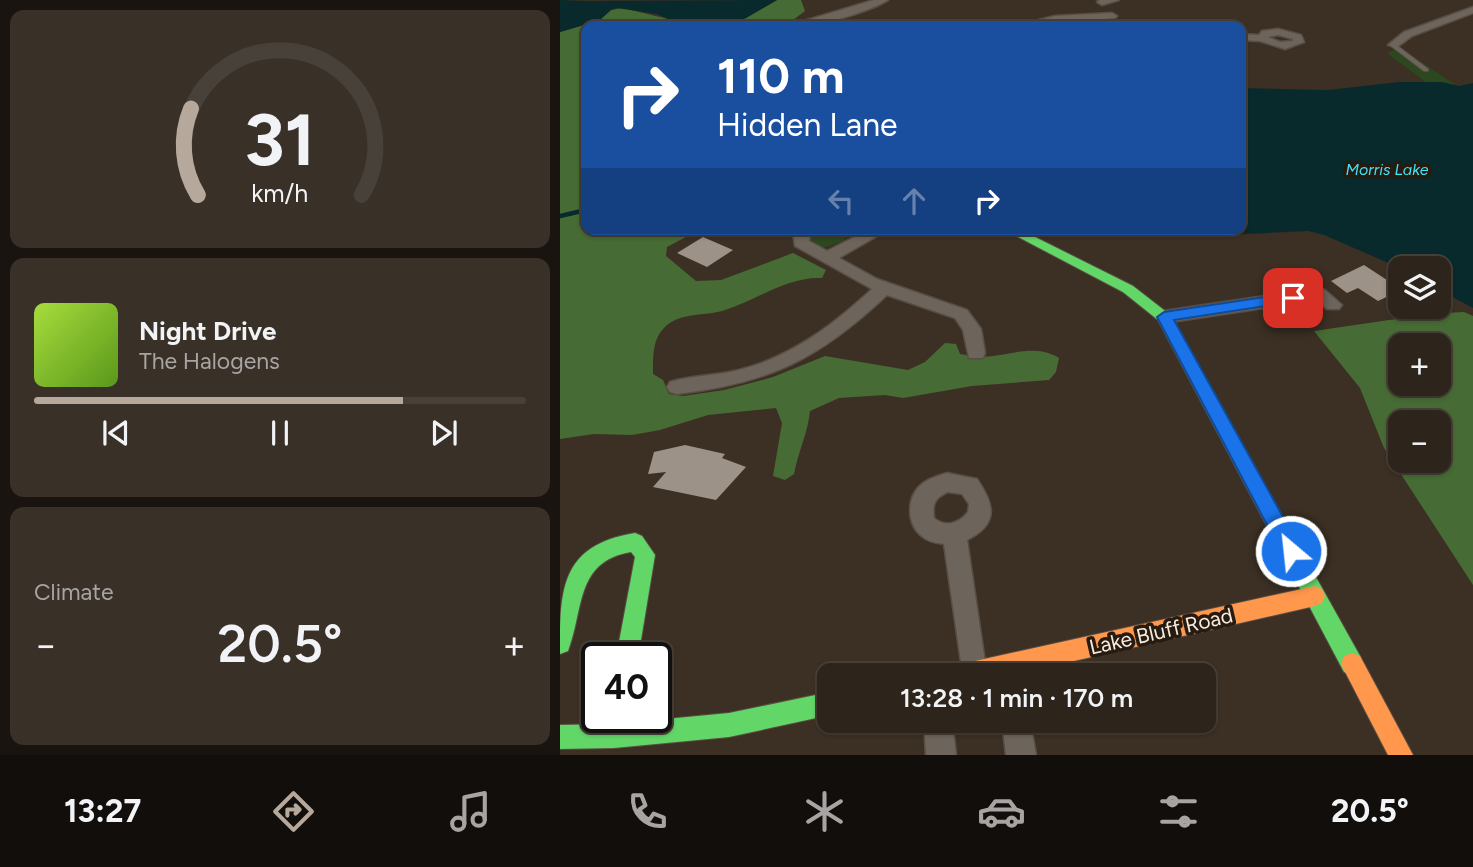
<!DOCTYPE html>
<html lang="en">
<head>
<meta charset="utf-8">
<style>
  body { margin:0; font-family:Figtree,sans-serif; background:#393028; color:#f1f3f6; height:100vh; display:flex; flex-direction:column; font-size:26px; white-space:nowrap }
  * { box-sizing:border-box; margin:0 }
  p { font-size:23px; color:#a7a4a3 }
  .icon { flex:none; width:38px; height:38px; fill:none; stroke:currentColor; stroke-width:2; stroke-linecap:round; stroke-linejoin:round }
  .map { position:relative; flex:1; overflow:hidden }
  .details { display:flex; flex-direction:column; gap:10px; padding:10px; background:#19140f; width:560px }
  .details>* { flex:none }
  .hud { position:absolute; left:21px; top:21px; width:665px; height:214px; border-radius:14px; box-shadow:0 2px 5px #0004,0 0 0 2px #48413a; background:#1a4fa0; color:#fff; overflow:hidden }
  .fabs { position:absolute; left:828px; top:256px; display:grid; gap:14px }
  .fabs a { display:grid; place-items:center; width:63px; height:63px; border-radius:14px; background:#2d241b; box-shadow:0 2px 5px #0004,0 0 0 2px #48413a; font-size:35px }
  .speed { position:absolute; left:21px; top:642px; display:flex; gap:14px; font-size:35px; font-weight:700; text-align:center }
  .speed>* { display:grid; place-content:center; width:91px; height:91px; border-radius:50%; background:#2d241b; box-shadow:0 2px 5px #0004,0 0 0 2px #48413a; line-height:1 }
  .speed .limit { border:4px solid #111; border-radius:10px; background:#fff; color:#111 }
  .pin { position:absolute; display:grid; place-items:center; width:60px; height:60px; color:#fff; margin:-30px; border-radius:14px; box-shadow:0 4px 10px #0006 }
  .me { position:absolute; width:77px; margin:-38px; rotate:332deg; stroke-linejoin:round; filter:drop-shadow(0 0 5px #0008) }
  .turn { display:flex; align-items:center; gap:24px; height:147px; padding:0 21px; font-size:32px }
  .turn .icon { width:91px; height:91px; stroke-width:2.5 }
  .turn b { display:block; font-size:49px; line-height:60px }
  .lanes { display:flex; align-items:center; height:66px; padding:0 21px; background:#0003; justify-content:center; gap:35px; direction:ltr }
  .lanes .off { opacity:.35 }
  .big { font-size:52px; font-weight:600; line-height:1.1 }
  .details .widget { flex:1; display:flex; flex-direction:column; justify-content:center; gap:10px; min-width:0; padding:0 24px; border-radius:14px; background:#393028 }
  .details .dial { align-items:center; gap:0 }
  .dial svg { height:182px; overflow:visible; fill:none; stroke:#48413a; stroke-width:7; stroke-linecap:round; text-anchor:middle }
  .dial text { fill:#f1f3f6; stroke:none }
  .song { display:flex; align-items:center; gap:21px }
  .cover { width:84px; height:84px; border-radius:10px; background:linear-gradient(135deg,hsl(80 70% 55%),hsl(90 70% 35%)) }
  .played { height:7px; border-radius:4px; background:linear-gradient(90deg,#b6a99c 75%,#48413a 75%) }
  .keys { display:flex; justify-content:space-around; direction:ltr }
  .heat { display:flex; justify-content:space-between; align-items:center; font-size:38px; direction:ltr }
  .trip { position:absolute; left:257px; top:663px; width:399px; height:70px; border-radius:14px; background:#2d241b; box-shadow:0 2px 5px #0004,0 0 0 2px #48413a; font-weight:600; line-height:70px; text-align:center }
  .dock { display:flex; height:112px; justify-content:space-around; align-items:center; background:#120e0b; color:#a7a4a3 }
  .dock .icon { width:49px; height:49px }
  .dock .current { color:#b6a99c }
  .dock b { font-size:32px; color:#f1f3f6 }
  main { display:flex; flex:1; min-height:0 }
  .map>svg:first-child { display:block }
</style>
</head>
<body>
<main>
<section class="details">
<div class="widget dial"><svg viewBox="0 0 100 80">
<path d="M14 69A42 42 0 1 1 86 69"/>
<path d="M14 69A42 42 0 0 1 11 31" stroke="#b6a99c"/>
<text x="50" y="56" font-size="32" font-weight="700">31</text>
<text x="50" y="72" font-size="11">km/h</text>
</svg></div>
<div class="widget">
<div class="song"><i class="cover"></i><div><b>Night Drive</b><p>The Halogens</p></div></div>
<div class="played"></div>
<div class="keys"><svg class="icon" aria-label="previous" viewBox="0 0 24 24"><path d="M18 5L8 12l10 7zM5 5v14"/></svg><svg class="icon" aria-label="pause" viewBox="0 0 24 24"><path d="M8 5v14M16 5v14"/></svg><svg class="icon" aria-label="next" viewBox="0 0 24 24"><path d="M6 5l10 7-10 7zM19 5v14"/></svg></div>
</div>
<div class="widget"><p>Climate</p>
<div class="heat"><a>−</a><b class="big">20.5°</b><a>+</a></div>
</div>
</section>
<div class="map">
<svg width="913" height="755" viewBox="0 0 913 755">
  <rect width="100%" height="100%" fill="#3c3024"/>
  <g fill="#2d471e">
    <polygon points="839,47 897,86 867,83 827,53"/>
    <polygon points="253,229 286,229 288,233 283,241 263,248 248,241"/>
  </g>
  <g fill="#476b34" fill-rule="evenodd">
    <polygon points="217,0 241,0 245,11 233,20 233,26 160,26 186,18"/>
    <path d="M 63,8 L 108,19 L 106,24 L 117,24 L 119,26 L 26,26 L 26,229 L 141,229 L 107,247 L 106,256 L 136,281 L 161,280 L 233,253 L 266,270 L 262,278 C 228,276 197,300 165,310 C 145,317 120,311 104,328 C 92,340 93,359 93,374 L 103,380 L 109,394 L 123,396 L 164,390 L 213,377 L 265,356 L 348,370 L 365,362 L 385,343 L 396,344 L 400,354 C 407,355 415,358 422,357 C 449,356 474,343 499,358 L 496,372 L 489,380 L 412,386 L 343,398 L 325,395 L 279,398 L 250,411 C 248,433 238,452 234,474 L 225,480 L 213,476 L 222,423 L 216,408 L 148,415 L 100,430 L 72,435 L 34,434 L 0,439 L 0,32 L 38,21 L 51,10 Z"/>
    <path d="M 904,312 L 913,316 L 913,585 L 824,448 L 800,388 L 754,331 L 870,314 ZM 840,345 L 878,345 L 878,383 L 840,383 ZM 840,422 L 878,422 L 878,460 L 840,460 Z"/>
  </g>
  <g fill="#082a2c">
    <polygon points="0,0 27,1 217,0 186,18 163,26 107,25 105,23 108,19 97,14 57,8 51,10 40,20 0,32"/>
    <polygon points="839,82 882,82 899,86 913,83 913,308 879,290 878,268 840,268 764,235 748,231 626,237 566,229 681,229 681,88 768,90"/>
  </g>
  <g fill="none" stroke-linecap="round" stroke-linejoin="round">
    <polyline stroke="#082a2c" stroke-width="4.5" points="0,216 26,210"/>
  </g>
  <g fill="#9d9288">
    <polygon points="143,237 173,250 147,267 117,253"/>
    <polygon points="804,265 833,284 827,288 835,293 818,301 798,288 787,293 771,281"/>
    <polygon points="125,445 165,454 162,458 186,467 156,500 93,487 106,472 88,474 94,452"/>
  </g>
  <g fill="none" stroke-linecap="round" stroke-linejoin="round">
    <g stroke="#594e43" stroke-width="2">
      <polygon id="lane" points="831,44 835,44 868,69 868,71 864,71 831,46"/>
    </g>
    <g stroke="#594e43" stroke-width="3">
      <g id="street">
        <path d="M 314,0 L 328,0 C 313,10 249,31 234,24 Z"/>
        <polygon points="539,0 559,0 542,5 537,2"/>
        <polygon points="913,7 913,13 852,36 837,47 828,45 844,32"/>
        <polygon points="552,13 557,16 555,18 455,26 495,16"/>
        <path d="M 718,29 L 741,35 L 744,42 L 725,49 L 700,41 L 681,40 L 681,34 L 699,35 L 702,31 ZM 718,35 L 733,39 L 733,41 L 720,42 L 708,37 Z"/>
        <path d="M 236,229 L 251,229 L 249,241 L 267,251 L 310,229 L 329,229 L 279,258 L 317,279 L 407,310 L 421,329 L 425,353 L 423,358 L 409,358 L 403,330 L 395,318 L 327,295 C 259,359 210,383 117,394 L 110,392 L 107,387 L 110,382 C 132,375 157,376 179,370 C 231,357 273,325 312,289 L 235,246 L 233,233 Z"/>
        <polygon points="759,288 765,290 782,305 779,309 767,309 756,300 604,323 595,317 604,311"/>
        <path d="M 387,473 L 417,479 C 435,505 439,524 407,540 L 427,676 L 403,676 L 384,544 C 377,543 368,542 363,537 C 346,525 346,497 362,484 C 369,478 378,476 387,473 ZM 388,492 L 402,494 L 409,504 L 408,512 C 400,523 385,528 374,518 C 372,503 375,498 388,492 Z"/>
        <polygon points="364,721 392,721 396,755 366,755"/>
        <polygon points="442,721 470,721 476,755 446,755"/>
      </g>
    </g>
    <g stroke="#594e43" stroke-width="2">
      <g id="fast">
        <polygon points="443,229 459,229 573,286 609,314 800,656 803,664 800,672 792,675 784,672 598,320 563,292"/>
        <path d="M 75,533 L 82,536 L 95,555 L 78,658 L 56,658 L 75,557 L 71,552 C 15,561 24,610 8,651 L 0,654 C 0,590 0,545 75,533 Z"/>
        <polygon points="270,692 270,715 169,737 54,748 0,749 0,725 54,724 169,713"/>
      </g>
    </g>
    <g stroke="#594e43" stroke-width="2">
      <g id="slow">
        <polygon points="755,586 762,589 765,596 762,603 755,606 448,676 386,676 389,668 397,665"/>
        <polygon points="792,653 800,656 853,755 828,755 781,664 784,656"/>
      </g>
    </g>
    <use href="#lane" fill="#6d655c" fill-rule="evenodd"/>
    <use href="#street" fill="#6d655c" fill-rule="evenodd"/>
    <use href="#fast" fill="#63d668" fill-rule="evenodd"/>
    <use href="#slow" fill="#ff974d" fill-rule="evenodd"/>
  </g>
  <polygon fill="#1a73e8" stroke="#114b97" stroke-width="2" points="733,293 738,294 738,301 614,320 738,544 741,551 738,557 731,560 724,557 597,317 604,312"/>
  <g text-anchor="middle" dominant-baseline="central" stroke-width="7" stroke-linejoin="round" paint-order="stroke">
    <g font-size="16" font-style="italic" fill="#3ce5f7" stroke="#251b11">
      <text x="827" y="169">Morris Lake</text>
    </g>
    <g font-size="21" fill="#f8eadd" stroke="#251b11">
      <text transform="translate(601 631) rotate(-13)">Lake Bluff Road</text>
    </g>
  </g>
</svg>
<div class="fabs">
<a><svg class="icon" aria-label="layers" viewBox="0 0 24 24"><path d="M12 4l9 5-9 5-9-5zM3 14l9 5 9-5"/></svg></a>
<a>+</a>
<a>−</a>
</div>
<div class="speed"><div class="limit">40</div></div>
<div class="pin" style="left:733px;top:298px;background:#d93025"><svg class="icon" aria-label="arrive" viewBox="0 0 24 24"><path d="M6 21V4h12l-3 4 3 4H6"/></svg></div>
<svg class="me" style="left:731px;top:551px" viewBox="-20 -20 40 40"><circle r="17" fill="#1a73e8" stroke="#fff" stroke-width="3"/><path d="M0-11L8 9 0 5-8 9z" fill="#fff"/></svg>
<div class="trip">13:28 · 1 min · 170 m</div>
<div class="hud">
<div class="turn"><svg class="icon" aria-label="right" viewBox="0 0 24 24"><path d="M7 20v-9h11M14 6l5 5-5 5"/></svg><div><b>110 m</b>Hidden Lane</div></div>
<div class="lanes"><svg class="icon off" aria-label="left" viewBox="0 0 24 24"><path d="M17 20v-9H6M10 6l-5 5 5 5"/></svg><svg class="icon off" aria-label="ahead" viewBox="0 0 24 24"><path d="M12 20V5M6 11l6-6 6 6"/></svg><svg class="icon" aria-label="right" viewBox="0 0 24 24"><path d="M7 20v-9h11M14 6l5 5-5 5"/></svg></div>
</div>
</div>
</main>
<nav class="dock">
<b>13:27</b>
<svg class="icon current" aria-label="directions" viewBox="0 0 24 24"><path d="M12 3l9 9-9 9-9-9zM9 14v-3h6M13 9l2 2-2 2"/></svg>
<svg class="icon" aria-label="music" viewBox="0 0 24 24"><path d="M9 18V5l10-2v13"/><circle cx="6" cy="18" r="3"/><circle cx="16" cy="16" r="3"/></svg>
<svg class="icon" aria-label="phone" viewBox="0 0 24 24"><path d="M5 4h4l2 5-3 2q2 4 5 5l2-3 5 2v4C11 20 4 13 5 4z"/></svg>
<svg class="icon" aria-label="climate" viewBox="0 0 24 24"><path d="M12 3v18M4 7l16 10M4 17L20 7"/></svg>
<svg class="icon" aria-label="car" viewBox="0 0 24 24"><path d="M5 17H2v-5l4-1 3-4h7l3 4 3 1v5h-3M9 17h6M6 11h13"/><circle cx="7" cy="17" r="2"/><circle cx="17" cy="17" r="2"/></svg>
<svg class="icon" aria-label="filters" viewBox="0 0 24 24"><path d="M4 7h16M4 17h16"/><circle cx="9" cy="7" r="2"/><circle cx="15" cy="17" r="2"/></svg>
<b>20.5°</b>
</nav>
</body>
</html>
